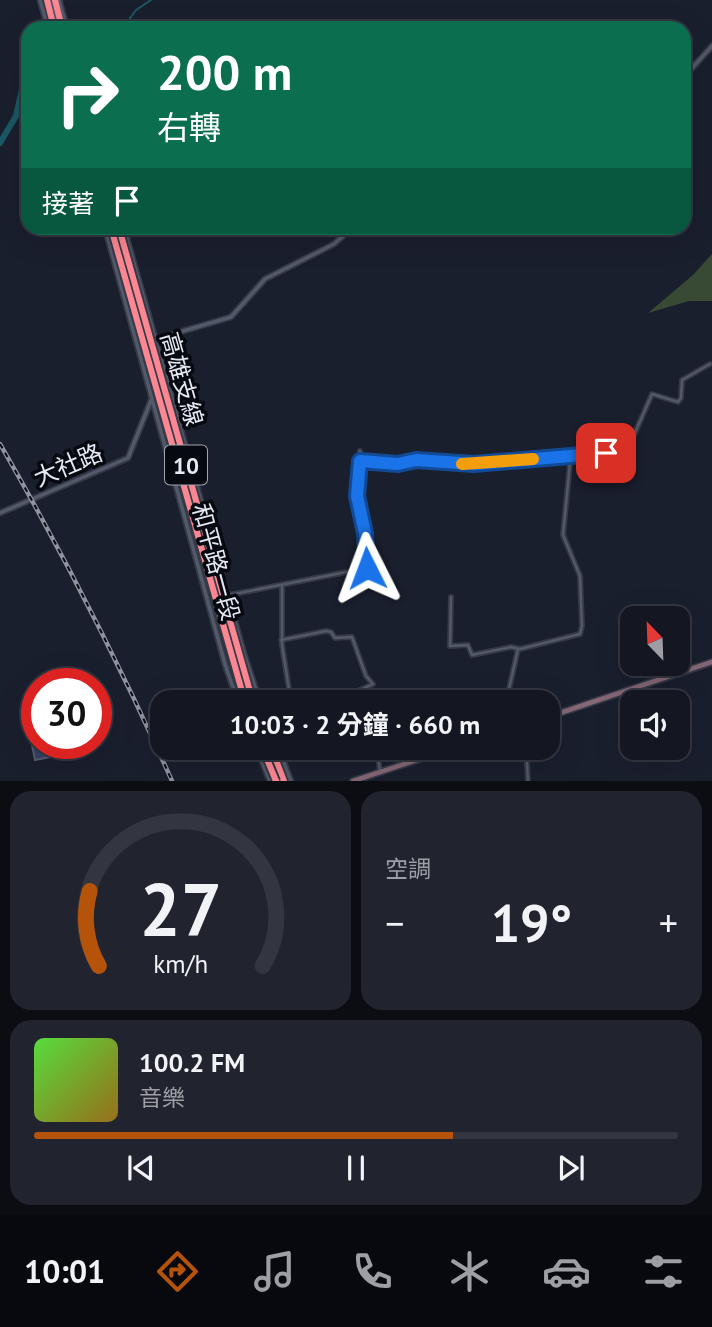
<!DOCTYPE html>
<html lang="zh-TW">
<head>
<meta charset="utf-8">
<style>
  body { margin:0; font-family:"PT Sans","Noto Sans TC",sans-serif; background:#21242f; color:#f1f3f6; height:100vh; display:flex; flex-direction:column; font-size:26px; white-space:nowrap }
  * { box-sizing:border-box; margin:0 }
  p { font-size:23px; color:#9d9fa5 }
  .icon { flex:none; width:38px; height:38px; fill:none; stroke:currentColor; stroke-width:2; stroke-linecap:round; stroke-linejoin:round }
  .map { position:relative; height:781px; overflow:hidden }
  .panel { display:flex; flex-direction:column; gap:10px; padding:10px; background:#0b0d13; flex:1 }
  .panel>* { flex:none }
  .hud { position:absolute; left:21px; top:21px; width:670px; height:214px; border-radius:21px; box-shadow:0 7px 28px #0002,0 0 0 2px #333640; background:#0b6e4f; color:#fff; overflow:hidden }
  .needle { width:46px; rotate:337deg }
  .fabs { position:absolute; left:620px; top:606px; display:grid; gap:14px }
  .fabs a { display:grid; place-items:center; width:70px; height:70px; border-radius:14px; background:#141722; box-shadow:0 7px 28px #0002,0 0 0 2px #333640; font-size:35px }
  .speed { position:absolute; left:21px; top:668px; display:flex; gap:14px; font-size:35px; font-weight:700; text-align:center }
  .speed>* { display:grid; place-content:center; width:91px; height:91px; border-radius:50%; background:#141722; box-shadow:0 7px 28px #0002,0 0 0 2px #333640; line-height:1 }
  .speed .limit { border:10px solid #d22; background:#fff; color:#111 }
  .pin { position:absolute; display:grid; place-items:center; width:60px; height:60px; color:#fff; margin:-30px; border-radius:14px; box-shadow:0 4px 10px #0006 }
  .me { position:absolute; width:77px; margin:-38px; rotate:357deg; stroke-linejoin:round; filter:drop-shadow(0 0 5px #0008) }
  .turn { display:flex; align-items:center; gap:24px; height:147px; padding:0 21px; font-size:32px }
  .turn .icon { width:91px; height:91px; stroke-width:2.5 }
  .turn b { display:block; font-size:49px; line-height:60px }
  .then { display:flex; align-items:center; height:66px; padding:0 21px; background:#0003; gap:14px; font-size:26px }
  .big { font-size:52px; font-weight:700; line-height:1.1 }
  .panel .tile { flex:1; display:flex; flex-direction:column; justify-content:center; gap:10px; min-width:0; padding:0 24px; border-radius:21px; background:#21242f }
  .panel .dial { align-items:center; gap:0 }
  .dial svg { height:182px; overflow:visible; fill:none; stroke:#333640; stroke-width:7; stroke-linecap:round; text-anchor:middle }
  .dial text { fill:#f1f3f6; stroke:none }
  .song { display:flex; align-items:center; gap:21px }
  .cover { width:84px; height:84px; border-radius:10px; background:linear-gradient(135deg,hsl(110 70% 55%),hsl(40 70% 35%)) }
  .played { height:7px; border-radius:4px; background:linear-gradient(90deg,#b45309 65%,#333640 65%) }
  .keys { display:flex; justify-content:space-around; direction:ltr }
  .heat { display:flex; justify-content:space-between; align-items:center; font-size:38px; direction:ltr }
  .panel .tiles { flex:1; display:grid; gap:10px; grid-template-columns:1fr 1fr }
  .tile:last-child { grid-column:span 2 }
  .trip { position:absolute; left:150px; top:690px; width:410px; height:70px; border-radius:21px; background:#141722; box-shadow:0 7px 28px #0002,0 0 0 2px #333640; font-weight:700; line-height:70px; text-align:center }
  .tab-bar { display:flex; height:112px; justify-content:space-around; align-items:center; background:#08090e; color:#9d9fa5 }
  .tab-bar .icon { width:49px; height:49px }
  .tab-bar .on { color:#b45309 }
  .tab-bar b { font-size:32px; color:#f1f3f6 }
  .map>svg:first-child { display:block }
</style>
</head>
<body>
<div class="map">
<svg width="712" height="781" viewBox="0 0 712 781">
  <rect width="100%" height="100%" fill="#1a1f2e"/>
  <polygon fill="#394a34" points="712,254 712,301 689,301 648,313 693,275"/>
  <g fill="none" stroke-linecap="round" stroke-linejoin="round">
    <polyline stroke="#1a5863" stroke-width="2" points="123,28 136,10 151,0"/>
    <polyline stroke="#1a5863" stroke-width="6" points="0,143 16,116 28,63"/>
  </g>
  <polygon fill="#354064" stroke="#555b6c" stroke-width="2" points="68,744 70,753 35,760 32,745"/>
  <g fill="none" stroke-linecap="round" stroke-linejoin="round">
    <g stroke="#363a46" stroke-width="6">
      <g id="minor">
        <polyline points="360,461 398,464 416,460 474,464 601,453 619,458 631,442 652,394 678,402 681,398 682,380 710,364"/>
        <polyline points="282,585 282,645 291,702"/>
        <polyline points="229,595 367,568 363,523 357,496 360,484 360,451"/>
        <polyline points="451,597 450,646 468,645 472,655 511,647 520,649 580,634 582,626 580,576 563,535 570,463 567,457"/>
        <polyline points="281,640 326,631 331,632 335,638 352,637 366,676 373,684 345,697 304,702"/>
        <polyline points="356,694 362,702"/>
        <polyline points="511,702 509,689 518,649"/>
        <polyline points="377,747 380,772"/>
        <polyline points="526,747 528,781"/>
      </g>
    </g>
    <g stroke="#363a46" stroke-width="7">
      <g id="tertiary">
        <polyline points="40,0 48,28"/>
        <polyline points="51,0 58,28"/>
        <polyline points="59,0 67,28"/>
        <polyline points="684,77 712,46"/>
        <polyline points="105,228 225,664 238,702"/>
        <polyline points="124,228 244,654 260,702"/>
        <polyline points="156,339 231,317 265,279 334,244 352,228"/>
        <polyline points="0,513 128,458 152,398"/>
        <polyline points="256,747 270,781"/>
        <polyline points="278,747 291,781"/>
        <polyline points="271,763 280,781"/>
      </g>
    </g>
    <g stroke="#363a46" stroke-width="8">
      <g id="secondary">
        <polyline points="548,717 712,662"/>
        <polyline points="353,781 456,747"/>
      </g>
    </g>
    <g stroke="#363a46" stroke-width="10">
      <g id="motorway">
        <polyline points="47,0 54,28"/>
        <polyline points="55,0 62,28"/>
        <polyline points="271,747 284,781"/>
      </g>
    </g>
    <use href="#minor" stroke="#52596a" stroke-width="2.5"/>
    <use href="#tertiary" stroke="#52596a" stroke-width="3.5"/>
    <use href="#secondary" stroke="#856776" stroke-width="4.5"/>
    <use href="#motorway" stroke="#fc8793" stroke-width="6"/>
    <g stroke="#8e939f" stroke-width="4.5">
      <path id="rail" d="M 0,444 C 63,553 120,665 172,781"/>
    </g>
    <use href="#rail" stroke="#070910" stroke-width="2" stroke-dasharray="5" stroke-linecap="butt"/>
    <g stroke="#363a46" stroke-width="10" stroke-linecap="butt">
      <g id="motorway-bridge">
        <polyline points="111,228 245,702"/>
        <polyline points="119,228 253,702"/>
        <polyline points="262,747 276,781"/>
      </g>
    </g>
    <use href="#motorway-bridge" stroke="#fc8793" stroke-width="6"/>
  </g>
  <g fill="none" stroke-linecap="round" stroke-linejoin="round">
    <g stroke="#114b97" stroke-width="18">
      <polyline id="route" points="367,568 365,533 357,496 360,461 398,464 416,460 474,464 606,453"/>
    </g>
    <use href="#route" stroke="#1a73e8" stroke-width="12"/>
    <polyline stroke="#f59e0b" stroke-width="12" points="462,464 533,459"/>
  </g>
  <g text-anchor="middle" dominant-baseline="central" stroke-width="7" stroke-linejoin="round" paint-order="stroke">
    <rect fill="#070910" stroke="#a2a6af" stroke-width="2" x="165" y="445.5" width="42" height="39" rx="5"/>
    <g font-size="23" font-weight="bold" fill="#e5e9f3">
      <text x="186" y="465">10</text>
    </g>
    <g font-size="24" fill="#e5e9f3" stroke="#070910">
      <text transform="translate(182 379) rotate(74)">高雄支線</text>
      <text transform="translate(68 465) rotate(-23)">大社路</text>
      <text transform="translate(216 562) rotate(75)">和平路一段</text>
    </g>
  </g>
</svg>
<div class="fabs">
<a><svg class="needle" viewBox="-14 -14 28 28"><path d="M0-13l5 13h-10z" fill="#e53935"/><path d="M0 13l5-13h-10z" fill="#9d9fa5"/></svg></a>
<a><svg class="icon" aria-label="sound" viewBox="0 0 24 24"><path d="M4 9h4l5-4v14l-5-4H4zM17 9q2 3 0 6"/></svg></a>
</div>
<div class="speed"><div class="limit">30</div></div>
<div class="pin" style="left:606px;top:453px;background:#d93025"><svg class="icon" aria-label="arrive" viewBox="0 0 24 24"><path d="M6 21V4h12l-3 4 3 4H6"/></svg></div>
<svg class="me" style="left:367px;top:568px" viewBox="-20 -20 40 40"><path d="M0-17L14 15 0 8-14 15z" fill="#1a73e8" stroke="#fff" stroke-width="4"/></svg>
<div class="trip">10:03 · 2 分鐘 · 660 m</div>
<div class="hud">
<div class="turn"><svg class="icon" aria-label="right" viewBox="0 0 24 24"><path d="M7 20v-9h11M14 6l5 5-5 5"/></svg><div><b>200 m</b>右轉</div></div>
<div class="then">接著<svg class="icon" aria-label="arrive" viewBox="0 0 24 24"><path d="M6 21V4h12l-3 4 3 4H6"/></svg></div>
</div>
</div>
<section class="panel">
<div class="tiles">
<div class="tile dial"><svg viewBox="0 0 100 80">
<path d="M14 69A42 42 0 1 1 86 69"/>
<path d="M14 69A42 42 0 0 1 10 36" stroke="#b45309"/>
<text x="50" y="56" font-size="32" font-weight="700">27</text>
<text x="50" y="72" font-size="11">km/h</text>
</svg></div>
<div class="tile"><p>空調</p>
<div class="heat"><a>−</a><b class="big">19°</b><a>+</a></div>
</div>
<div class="tile">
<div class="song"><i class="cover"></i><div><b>100.2 FM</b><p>音樂</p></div></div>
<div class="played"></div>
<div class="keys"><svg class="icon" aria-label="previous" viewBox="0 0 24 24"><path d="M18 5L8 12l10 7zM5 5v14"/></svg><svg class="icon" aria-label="pause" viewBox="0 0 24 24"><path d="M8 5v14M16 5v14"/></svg><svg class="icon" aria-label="next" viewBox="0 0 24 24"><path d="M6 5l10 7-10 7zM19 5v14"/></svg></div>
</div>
</div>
</section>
<nav class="tab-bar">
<b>10:01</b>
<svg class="icon on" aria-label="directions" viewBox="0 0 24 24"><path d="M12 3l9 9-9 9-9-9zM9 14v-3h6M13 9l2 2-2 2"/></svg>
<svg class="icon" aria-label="music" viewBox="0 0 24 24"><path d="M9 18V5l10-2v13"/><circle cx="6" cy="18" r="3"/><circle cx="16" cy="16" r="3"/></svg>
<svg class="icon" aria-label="phone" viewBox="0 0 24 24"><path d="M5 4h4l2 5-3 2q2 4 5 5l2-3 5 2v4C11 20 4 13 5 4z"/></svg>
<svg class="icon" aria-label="climate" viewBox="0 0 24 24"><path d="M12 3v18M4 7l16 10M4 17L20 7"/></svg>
<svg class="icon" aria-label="car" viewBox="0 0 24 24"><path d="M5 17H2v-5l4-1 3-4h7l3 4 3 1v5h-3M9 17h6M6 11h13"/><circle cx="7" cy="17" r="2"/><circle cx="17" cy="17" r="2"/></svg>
<svg class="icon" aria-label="filters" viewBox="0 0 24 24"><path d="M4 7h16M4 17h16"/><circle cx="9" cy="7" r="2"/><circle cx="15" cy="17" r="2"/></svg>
</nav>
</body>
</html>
